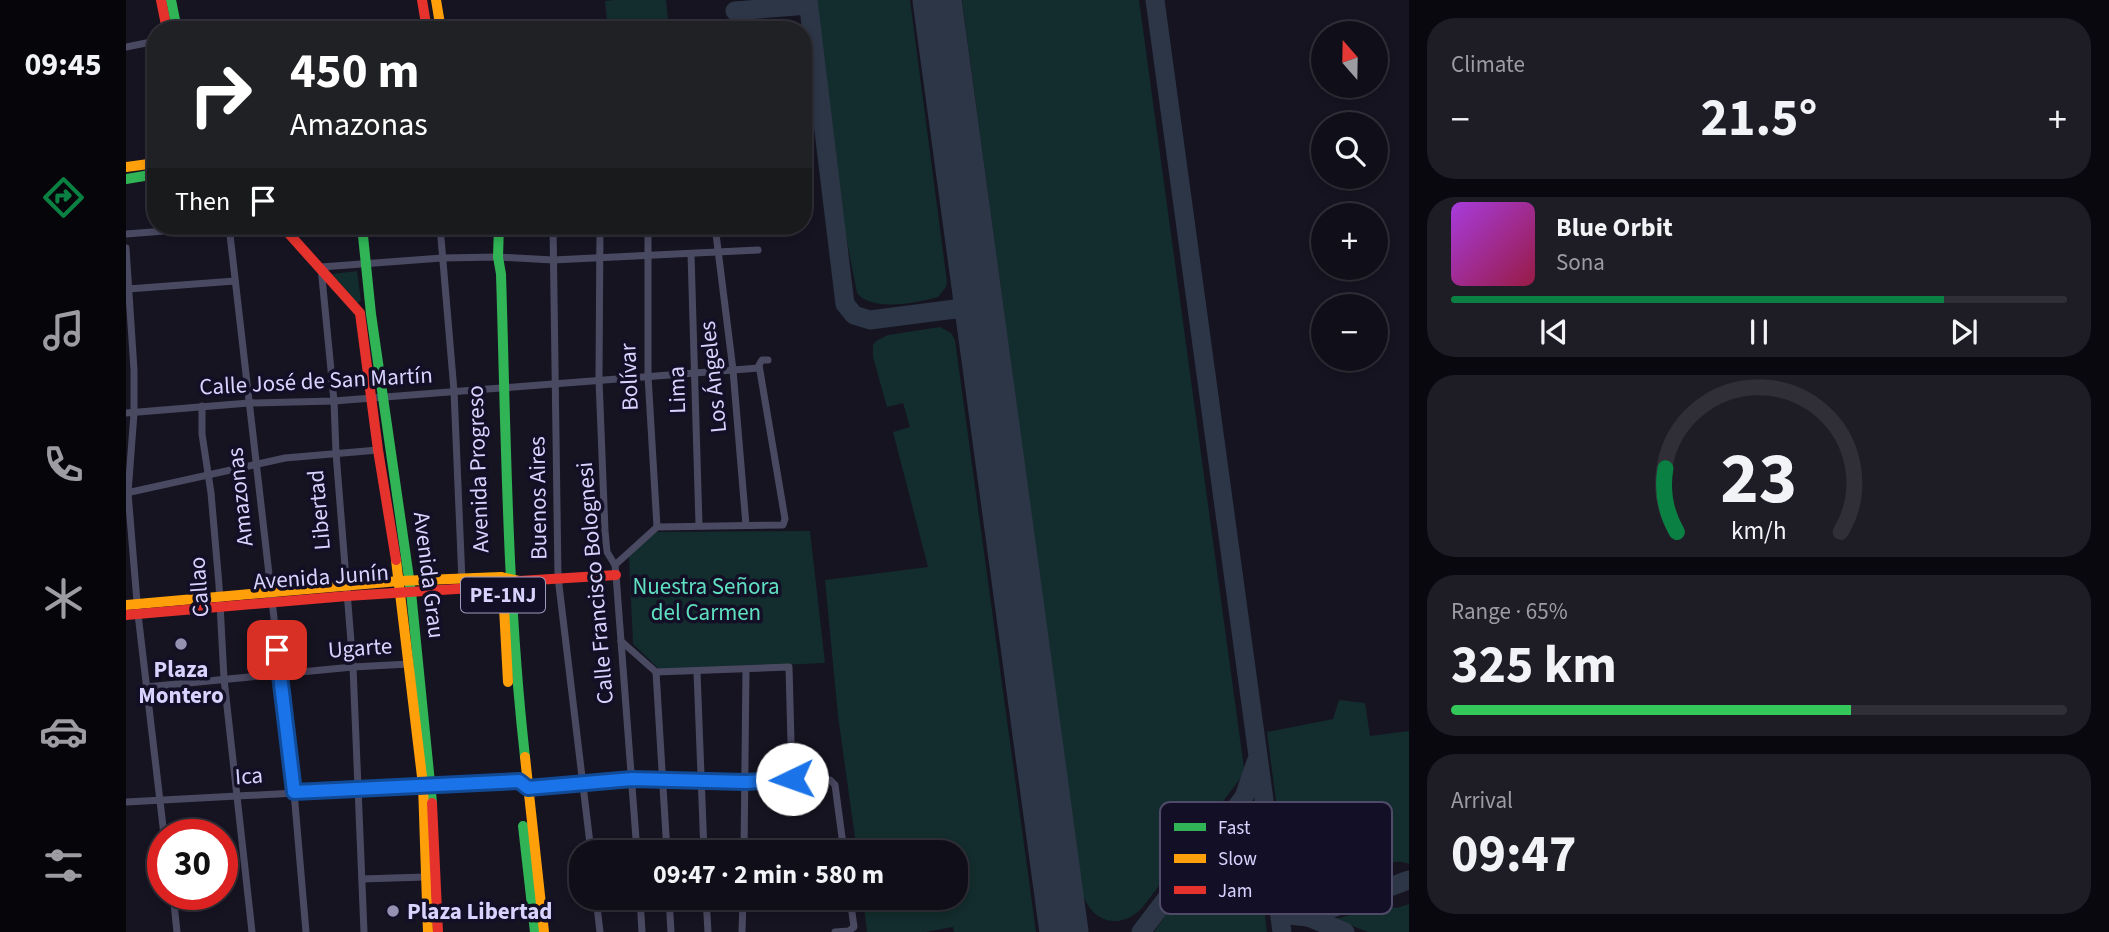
<!DOCTYPE html>
<html lang="en">
<head>
<meta charset="utf-8">
<style>
  body { margin:0; font-family:"Source Sans 3",sans-serif; background:#1e1d26; color:#f1f3f6; height:100vh; display:flex; flex-direction:column; font-size:26px; white-space:nowrap }
  * { box-sizing:border-box; margin:0 }
  p { font-size:23px; color:#9c9ca2 }
  .icon { flex:none; width:38px; height:38px; fill:none; stroke:currentColor; stroke-width:2; stroke-linecap:round; stroke-linejoin:round }
  .map { position:relative; flex:1; overflow:hidden }
  .details { display:flex; flex-direction:column; gap:18px; padding:18px; background:#09080e; width:700px }
  .details>* { flex:none }
  .top-card { position:absolute; left:21px; top:21px; width:665px; height:214px; border-radius:28px; box-shadow:0 4px 10px #0003,0 0 0 2px #302f38; background:#202124; color:#fff; overflow:hidden }
  .needle { width:46px; rotate:340deg }
  .buttons { position:absolute; left:1185px; top:21px; display:grid; gap:14px }
  .buttons a { display:grid; place-items:center; width:77px; height:77px; border-radius:50%; background:#100f19; box-shadow:0 4px 10px #0003,0 0 0 2px #302f38; font-size:35px }
  .speed { position:absolute; left:21px; top:819px; display:flex; gap:14px; font-size:35px; font-weight:700; text-align:center }
  .speed>* { display:grid; place-content:center; width:91px; height:91px; border-radius:50%; background:#100f19; box-shadow:0 4px 10px #0003,0 0 0 2px #302f38; line-height:1 }
  .speed .limit { border:10px solid #d22; background:#fff; color:#111 }
  .pin { position:absolute; display:grid; place-items:center; width:60px; height:60px; color:#fff; margin:-30px; border-radius:14px; box-shadow:0 4px 10px #0006 }
  .me { position:absolute; width:77px; margin:-38px; rotate:267deg; stroke-linejoin:round; filter:drop-shadow(0 0 5px #0008) }
  .turn { display:flex; align-items:center; gap:24px; height:147px; padding:0 28px; font-size:32px }
  .turn .icon { width:91px; height:91px; stroke-width:2.5 }
  .turn b { display:block; font-size:49px; line-height:60px }
  .then { display:flex; align-items:center; height:66px; padding:0 28px; background:#0003; gap:14px; font-size:26px }
  .big { font-size:52px; font-weight:700; line-height:1.1 }
  .details .tile { flex:1; display:flex; flex-direction:column; justify-content:center; gap:10px; min-width:0; padding:0 24px; border-radius:28px; background:#1e1d26 }
  .details .dial { align-items:center; gap:0 }
  .dial svg { height:182px; overflow:visible; fill:none; stroke:#302f38; stroke-width:7; stroke-linecap:round; text-anchor:middle }
  .dial text { fill:#f1f3f6; stroke:none }
  .song { display:flex; align-items:center; gap:21px }
  .cover { width:84px; height:84px; border-radius:10px; background:linear-gradient(135deg,hsl(280 70% 55%),hsl(340 70% 35%)) }
  .played { height:7px; border-radius:4px; background:linear-gradient(90deg,#0b8043 80%,#302f38 80%) }
  .keys { display:flex; justify-content:space-around; direction:ltr }
  .heat { display:flex; justify-content:space-between; align-items:center; font-size:38px; direction:ltr }
  .charge { height:10px; border-radius:5px; background:linear-gradient(90deg,#34c759 65%,#302f38 0) }
  .trip { position:absolute; left:443px; top:840px; width:399px; height:70px; border-radius:28px; background:#100f19; box-shadow:0 4px 10px #0003,0 0 0 2px #302f38; font-weight:700; line-height:70px; text-align:center }
  main { display:flex; flex:1; min-height:0 }
  .tab-bar { display:flex; flex-direction:column; width:126px; justify-content:space-around; align-items:center; background:#06060a; color:#9c9ca2 }
  .tab-bar .icon { width:49px; height:49px }
  .tab-bar .current { color:#0b8043 }
  .tab-bar b { font-size:32px; color:#f1f3f6 }
  .map>svg:first-child { display:block }
</style>
</head>
<body>
<main>
<nav class="tab-bar">
<b>09:45</b>
<svg class="icon current" aria-label="directions" viewBox="0 0 24 24"><path d="M12 3l9 9-9 9-9-9zM9 14v-3h6M13 9l2 2-2 2"/></svg>
<svg class="icon" aria-label="music" viewBox="0 0 24 24"><path d="M9 18V5l10-2v13"/><circle cx="6" cy="18" r="3"/><circle cx="16" cy="16" r="3"/></svg>
<svg class="icon" aria-label="phone" viewBox="0 0 24 24"><path d="M5 4h4l2 5-3 2q2 4 5 5l2-3 5 2v4C11 20 4 13 5 4z"/></svg>
<svg class="icon" aria-label="climate" viewBox="0 0 24 24"><path d="M12 3v18M4 7l16 10M4 17L20 7"/></svg>
<svg class="icon" aria-label="car" viewBox="0 0 24 24"><path d="M5 17H2v-5l4-1 3-4h7l3 4 3 1v5h-3M9 17h6M6 11h13"/><circle cx="7" cy="17" r="2"/><circle cx="17" cy="17" r="2"/></svg>
<svg class="icon" aria-label="filters" viewBox="0 0 24 24"><path d="M4 7h16M4 17h16"/><circle cx="9" cy="7" r="2"/><circle cx="15" cy="17" r="2"/></svg>
</nav>
<div class="map">
<svg width="1283" height="932" viewBox="0 0 1283 932">
  <rect width="100%" height="100%" fill="#161421"/>
  <g fill="#132c2d">
    <polygon points="487,0 540,0 543,30 482,30 479,1"/>
    <path d="M 690,0 L 784,0 L 821,282 L 820,287 L 812,297 C 791,303 746,312 731,293 L 718,226 Z"/>
    <path d="M 836,0 L 1013,0 L 1118,768 L 1117,775 L 1016,908 C 993,932 963,921 956,891 Z"/>
    <polygon points="231,271 235,301 231,303 206,274"/>
    <polygon points="814,327 825,333 829,340 910,932 828,932 827,927 800,932 741,932 737,898 830,898 830,852 731,852 712,716 699,580 802,567 767,432 784,427 777,403 761,407 747,357 747,345 750,341 762,335"/>
    <polygon points="684,531 699,663 534,670 507,644 503,556 530,532"/>
    <path d="M 1213,700 L 1239,703 L 1244,736 L 1283,731 L 1283,864 C 1260,855 1253,876 1237,887 C 1218,899 1184,910 1163,901 L 1141,732 L 1207,719 Z"/>
    <path d="M 1101,856 C 1140,857 1137,904 1141,932 L 1028,932 C 1047,907 1069,865 1101,856 Z"/>
    <polygon points="1283,904 1283,932 1242,932 1209,919 1258,906 1271,908"/>
  </g>
  <g fill="none" stroke-linecap="round" stroke-linejoin="round">
    <g stroke="#2c3646" stroke-width="19">
      <polyline points="682,0 719,304 728,315 744,320 829,309 840,303 851,291"/>
      <polyline points="1029,0 1156,932"/>
      <polyline points="609,11 682,5"/>
      <polyline points="829,309 843,312 855,328"/>
      <polyline points="1154,914 1182,917 1283,880"/>
      <polyline points="1182,917 1219,932"/>
      <polyline points="1015,932 1118,797 1130,762"/>
    </g>
    <polyline stroke="#2c3646" stroke-width="49" points="811,0 938,932"/>
    <g stroke="#4a4962" stroke-width="7">
      <polyline points="0,47 30,41"/>
      <polyline points="103,226 168,792 180,932"/>
      <polyline points="314,226 328,391 336,581"/>
      <polyline points="427,226 432,577 465,852"/>
      <polyline points="474,226 473,380 479,531 481,552 489,565 490,575 511,852"/>
      <polyline points="522,226 522,376 531,527"/>
      <polyline points="589,226 607,370 620,525"/>
      <polyline points="0,234 103,226"/>
      <polyline points="0,248 8,370 8,413 2,493 12,614 38,835"/>
      <polyline points="565,254 573,525"/>
      <polyline points="2,289 109,281"/>
      <polyline points="76,406 76,434 85,493 93,585 98,679 126,932"/>
      <polyline points="0,413 123,403 208,401 633,368"/>
      <polyline points="0,493 159,458 252,450"/>
      <polyline points="489,565 531,527 657,525 659,519 633,365 636,360 642,360"/>
      <polyline points="495,641 530,672 663,667 666,780"/>
      <polyline points="530,672 541,852"/>
      <polyline points="571,672 578,852"/>
      <polyline points="20,687 227,667 283,664"/>
      <polyline points="0,802 392,781 402,788 506,779 620,782 704,780 709,785 718,852"/>
      <polyline points="618,852 620,669"/>
      <polyline points="236,879 299,877"/>
      <polyline points="47,894 51,932"/>
      <polyline points="470,898 474,932"/>
      <polyline points="514,898 516,932"/>
      <polyline points="543,898 545,932"/>
      <polyline points="580,898 582,932"/>
      <polyline points="238,932 227,667 210,453 208,401 195,267 316,258 372,257 427,260 632,250"/>
      <polyline points="616,932 617,898"/>
      <polyline points="709,932 723,931 728,927 724,898"/>
    </g>
    <g stroke="#30b455" stroke-width="10">
      <polyline points="45,0 51,30"/>
      <polyline points="0,179 30,174"/>
      <polyline points="236,226 245,314 285,592 306,803"/>
      <path d="M 373,226 L 372,257 L 375,274 C 380,435 381,597 399,757"/>
      <polyline points="397,826 409,932"/>
    </g>
    <g stroke="#ff9f0a" stroke-width="10">
      <polyline points="310,0 315,30"/>
      <polyline points="0,167 30,163"/>
      <polyline points="270,560 297,785 302,932"/>
      <polyline points="377,589 382,682"/>
      <polyline points="0,605 273,581 375,577 393,581"/>
      <polyline points="399,757 418,932"/>
    </g>
    <g stroke="#e5322d" stroke-width="10">
      <polyline points="35,0 41,30"/>
      <polyline points="296,0 301,30"/>
      <polyline points="156,226 234,313 252,450 270,560"/>
      <polyline points="0,615 221,596 377,586 393,581 490,575"/>
      <polyline points="306,803 312,932"/>
    </g>
  </g>
  <g fill="none" stroke-linecap="round" stroke-linejoin="round">
    <g stroke="#114b97" stroke-width="18">
      <polyline id="route" points="151,650 168,792 393,781 402,788 506,779 620,782 666,779"/>
    </g>
    <use href="#route" stroke="#1a73e8" stroke-width="12"/>
  </g>
  <g fill="#9591b1" stroke="#130f26" stroke-width="2.5">
    <circle cx="55" cy="644" r="7"/>
    <circle cx="267" cy="911" r="7"/>
  </g>
  <g text-anchor="middle" dominant-baseline="central" stroke-width="7" stroke-linejoin="round" paint-order="stroke">
    <rect fill="#130f26" stroke="#9e99be" stroke-width="2" x="335" y="577.5" width="84" height="35" rx="5"/>
    <g font-size="21" font-weight="bold" fill="#d9d4ff">
      <text x="377" y="595">PE-1NJ</text>
    </g>
    <g font-size="23" fill="#d9d4ff" stroke="#130f26">
      <text transform="translate(503 377) rotate(-92)">Bolívar</text>
      <text transform="translate(587 377) rotate(-96)">Los Ángeles</text>
      <text transform="translate(190 381) rotate(-3)">Calle José de San Martín</text>
      <text transform="translate(551 390) rotate(-92)">Lima</text>
      <text transform="translate(352 469) rotate(-92)">Avenida Progreso</text>
      <text transform="translate(114 497) rotate(-96)">Amazonas</text>
      <text transform="translate(412 498) rotate(-91)">Buenos Aires</text>
      <text transform="translate(193 510) rotate(-95)">Libertad</text>
      <text transform="translate(303 575) rotate(83)">Avenida Grau</text>
      <text transform="translate(195 577) rotate(-4)">Avenida Junín</text>
      <text transform="translate(469 583) rotate(-95)">Calle Francisco Bolognesi</text>
      <text transform="translate(73 587) rotate(-94)">Callao</text>
      <text transform="translate(234 648) rotate(-4)">Ugarte</text>
      <text transform="translate(123 776) rotate(-4)">Ica</text>
    </g>
    <g font-size="23" fill="#5fe0c0" stroke="#130f26">
      <text x="580" y="586">Nuestra Señora<tspan x="580" dy="26">del Carmen</tspan></text>
    </g>
    <g font-size="23" font-weight="bold" fill="#d9d4ff" stroke="#130f26">
      <text x="55" y="669">Plaza<tspan x="55" dy="26">Montero</tspan></text>
      <text x="281" y="911" text-anchor="start">Plaza Libertad</text>
    </g>
  </g>
  <rect x="1034" y="802" width="232" height="112" rx="10" fill="#130f26" stroke="#4e4a67" stroke-width="2"/>
  <rect x="1048" y="823" width="32" height="8" fill="#30b455"/>
  <rect x="1048" y="854" width="32" height="9" fill="#ff9f0a"/>
  <rect x="1048" y="886" width="32" height="8" fill="#e5322d"/>
  <g font-size="19" fill="#d9d4ff">
    <text x="1092" y="834">Fast</text>
    <text x="1092" y="865">Slow</text>
    <text x="1092" y="897">Jam</text>
  </g>
</svg>
<div class="buttons">
<a><svg class="needle" viewBox="-14 -14 28 28"><path d="M0-13l5 13h-10z" fill="#e53935"/><path d="M0 13l5-13h-10z" fill="#9c9ca2"/></svg></a>
<a><svg class="icon" aria-label="search" viewBox="0 0 24 24"><circle cx="10" cy="10" r="6"/><path d="M15 15l6 6"/></svg></a>
<a>+</a>
<a>−</a>
</div>
<div class="speed"><div class="limit">30</div></div>
<div class="pin" style="left:151px;top:650px;background:#d93025"><svg class="icon" aria-label="arrive" viewBox="0 0 24 24"><path d="M6 21V4h12l-3 4 3 4H6"/></svg></div>
<svg class="me" style="left:666px;top:779px" viewBox="-20 -20 40 40"><circle r="19" fill="#fff"/><path d="M0-13L10 11 0 6-10 11z" fill="#1a73e8"/></svg>
<div class="trip">09:47 · 2 min · 580 m</div>
<div class="top-card">
<div class="turn"><svg class="icon" aria-label="right" viewBox="0 0 24 24"><path d="M7 20v-9h11M14 6l5 5-5 5"/></svg><div><b>450 m</b>Amazonas</div></div>
<div class="then">Then<svg class="icon" aria-label="arrive" viewBox="0 0 24 24"><path d="M6 21V4h12l-3 4 3 4H6"/></svg></div>
</div>
</div>
<section class="details">
<div class="tile"><p>Climate</p>
<div class="heat"><a>−</a><b class="big">21.5°</b><a>+</a></div>
</div>
<div class="tile">
<div class="song"><i class="cover"></i><div><b>Blue Orbit</b><p>Sona</p></div></div>
<div class="played"></div>
<div class="keys"><svg class="icon" aria-label="previous" viewBox="0 0 24 24"><path d="M18 5L8 12l10 7zM5 5v14"/></svg><svg class="icon" aria-label="pause" viewBox="0 0 24 24"><path d="M8 5v14M16 5v14"/></svg><svg class="icon" aria-label="next" viewBox="0 0 24 24"><path d="M6 5l10 7-10 7zM19 5v14"/></svg></div>
</div>
<div class="tile dial"><svg viewBox="0 0 100 80">
<path d="M14 69A42 42 0 1 1 86 69"/>
<path d="M14 69A42 42 0 0 1 9 41" stroke="#0b8043"/>
<text x="50" y="56" font-size="32" font-weight="700">23</text>
<text x="50" y="72" font-size="11">km/h</text>
</svg></div>
<div class="tile"><p>Range · 65%</p><b class="big">325 km</b><div class="charge"></div></div>
<div class="tile"><p>Arrival</p><b class="big">09:47</b></div>
</section>
</main>
</body>
</html>
